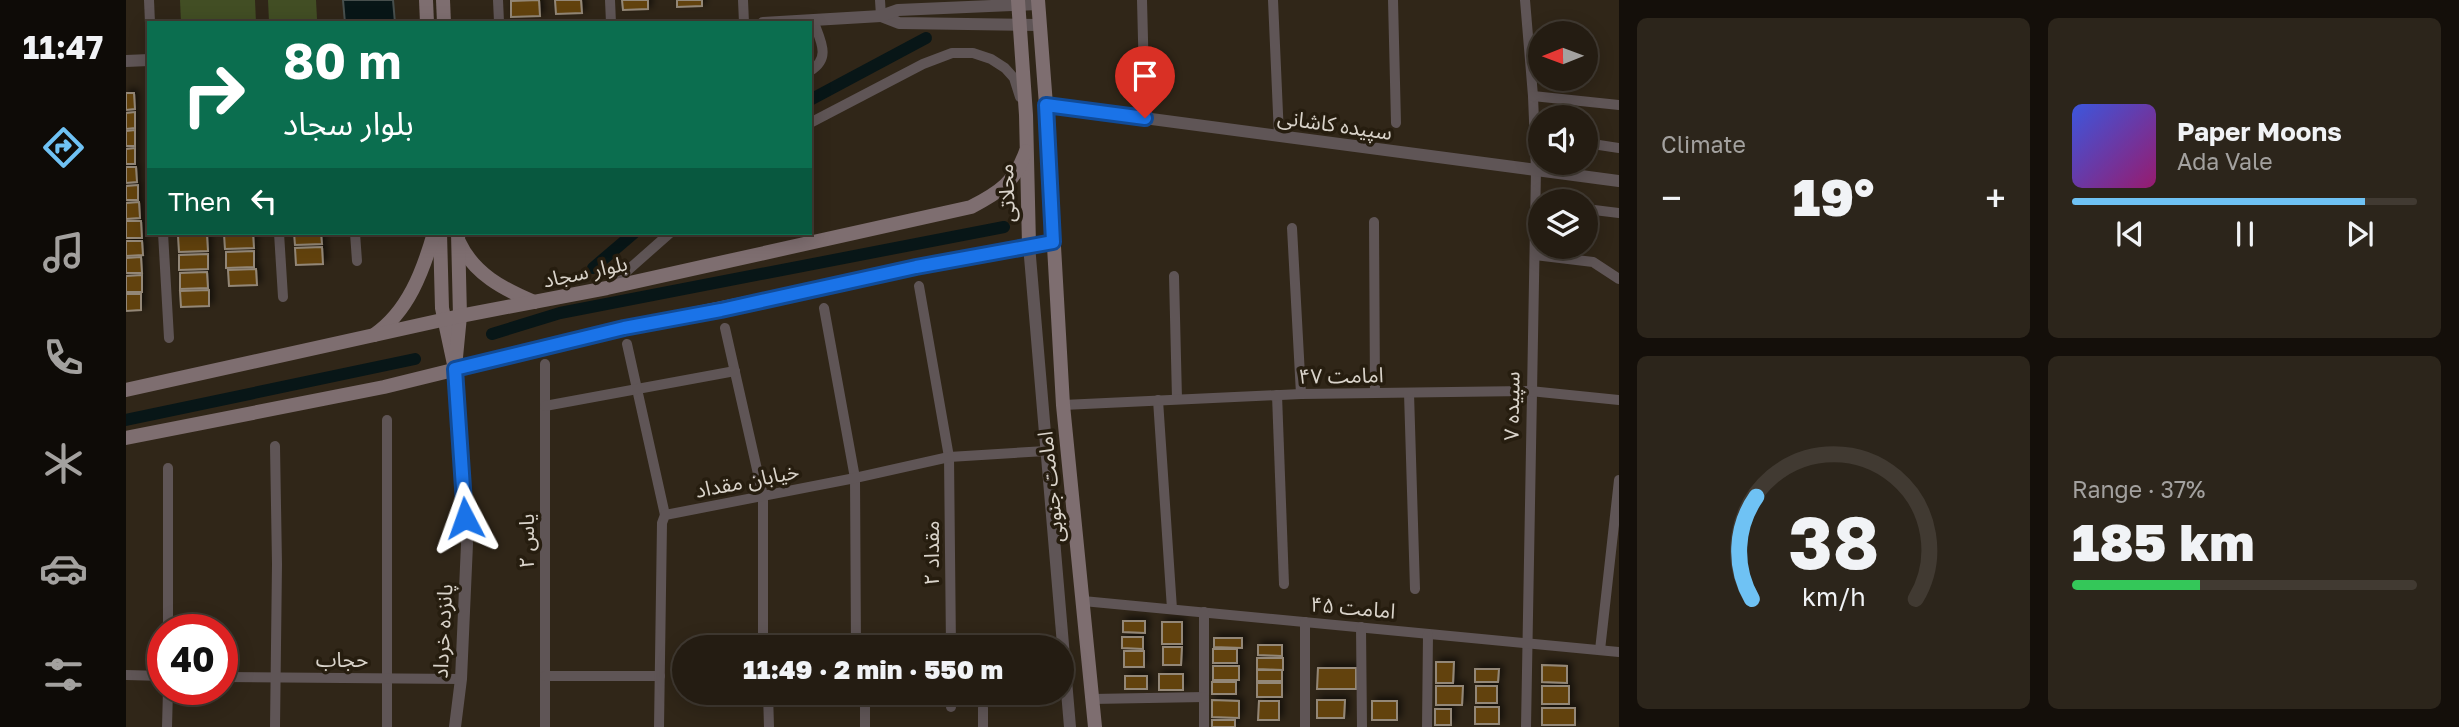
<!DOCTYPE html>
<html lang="en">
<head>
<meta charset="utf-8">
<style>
  body { margin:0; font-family:"Golos Text","Noto Sans Arabic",sans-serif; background:#2c251b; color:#f1f3f6; height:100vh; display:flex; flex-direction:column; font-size:26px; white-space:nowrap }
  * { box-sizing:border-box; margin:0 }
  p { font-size:23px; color:#a3a19f }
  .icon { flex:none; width:38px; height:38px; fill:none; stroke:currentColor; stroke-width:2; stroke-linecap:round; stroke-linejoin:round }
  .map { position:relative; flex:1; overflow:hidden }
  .side { display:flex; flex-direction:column; gap:18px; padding:18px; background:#140f0a; width:840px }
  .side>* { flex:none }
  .guide { position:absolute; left:21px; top:21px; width:665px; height:214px; border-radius:0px; box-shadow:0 4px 18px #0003,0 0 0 2px #413a32; background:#0b6e4f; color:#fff; overflow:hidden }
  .needle { width:46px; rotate:269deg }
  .buttons { position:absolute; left:1402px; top:21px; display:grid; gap:14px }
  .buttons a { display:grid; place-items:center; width:70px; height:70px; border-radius:50%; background:#241c12; box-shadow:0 4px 18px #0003,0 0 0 2px #413a32; font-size:35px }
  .speed { position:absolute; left:21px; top:614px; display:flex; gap:14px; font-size:35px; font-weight:700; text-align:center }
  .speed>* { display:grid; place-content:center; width:91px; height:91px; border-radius:50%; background:#241c12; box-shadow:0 4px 18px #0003,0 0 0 2px #413a32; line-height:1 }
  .speed .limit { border:10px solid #d22; background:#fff; color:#111 }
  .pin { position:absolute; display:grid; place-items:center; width:60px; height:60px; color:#fff; margin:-72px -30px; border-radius:50% 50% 50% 0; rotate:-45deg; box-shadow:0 0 7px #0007 }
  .pin .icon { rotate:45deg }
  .me { position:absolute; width:77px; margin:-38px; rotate:356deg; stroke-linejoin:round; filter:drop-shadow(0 0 5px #0008) }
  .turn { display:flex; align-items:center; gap:24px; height:147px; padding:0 21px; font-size:32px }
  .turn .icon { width:91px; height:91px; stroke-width:2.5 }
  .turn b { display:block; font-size:49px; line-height:60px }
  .then { display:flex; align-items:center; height:66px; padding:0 21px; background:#0003; gap:14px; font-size:26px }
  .big { font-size:52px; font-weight:800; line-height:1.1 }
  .side .tile { flex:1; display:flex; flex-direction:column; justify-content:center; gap:10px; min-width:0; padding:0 24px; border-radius:10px; background:#2c251b }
  .side .dial { align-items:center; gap:0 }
  .dial svg { height:182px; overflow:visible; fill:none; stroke:#413a32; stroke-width:7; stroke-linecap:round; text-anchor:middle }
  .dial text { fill:#f1f3f6; stroke:none }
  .song { display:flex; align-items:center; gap:21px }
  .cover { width:84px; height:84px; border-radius:10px; background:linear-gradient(135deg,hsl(230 70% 55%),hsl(320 70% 35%)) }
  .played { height:7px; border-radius:4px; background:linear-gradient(90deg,#6fc2f4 85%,#413a32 85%) }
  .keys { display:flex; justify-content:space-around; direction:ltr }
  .heat { display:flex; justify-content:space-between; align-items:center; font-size:38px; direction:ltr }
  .charge { height:10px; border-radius:5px; background:linear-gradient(90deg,#34c759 37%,#413a32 0) }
  .side .tiles { flex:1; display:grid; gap:18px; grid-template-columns:repeat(2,1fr) }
  .trip { position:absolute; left:546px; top:635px; width:402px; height:70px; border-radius:35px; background:#241c12; box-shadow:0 4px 18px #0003,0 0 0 2px #413a32; font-weight:800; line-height:70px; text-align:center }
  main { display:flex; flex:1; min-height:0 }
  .tab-bar { display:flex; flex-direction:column; width:126px; justify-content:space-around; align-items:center; background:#0e0b07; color:#a3a19f }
  .tab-bar .icon { width:49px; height:49px }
  .tab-bar .current { color:#6fc2f4 }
  .tab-bar b { font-size:32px; color:#f1f3f6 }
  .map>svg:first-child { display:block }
</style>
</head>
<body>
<main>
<nav class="tab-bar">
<b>11:47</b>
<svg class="icon current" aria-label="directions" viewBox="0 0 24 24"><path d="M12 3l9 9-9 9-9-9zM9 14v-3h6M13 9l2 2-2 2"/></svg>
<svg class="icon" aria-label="music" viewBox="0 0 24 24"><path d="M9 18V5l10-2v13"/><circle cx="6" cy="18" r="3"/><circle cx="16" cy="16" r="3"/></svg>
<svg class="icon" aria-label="phone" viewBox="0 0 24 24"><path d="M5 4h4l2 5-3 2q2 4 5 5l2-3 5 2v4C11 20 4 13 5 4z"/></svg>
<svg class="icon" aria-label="climate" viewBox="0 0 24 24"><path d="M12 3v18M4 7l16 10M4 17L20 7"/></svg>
<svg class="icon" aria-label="car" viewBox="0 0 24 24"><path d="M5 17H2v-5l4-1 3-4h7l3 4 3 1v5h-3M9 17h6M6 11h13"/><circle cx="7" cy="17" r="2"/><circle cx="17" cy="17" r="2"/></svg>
<svg class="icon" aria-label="filters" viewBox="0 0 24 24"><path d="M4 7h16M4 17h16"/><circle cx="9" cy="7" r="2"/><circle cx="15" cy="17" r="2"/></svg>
</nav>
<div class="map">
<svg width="1493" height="727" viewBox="0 0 1493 727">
  <defs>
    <filter id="shadow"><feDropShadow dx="3.5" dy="-3.5" stdDeviation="3.5" flood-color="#0009"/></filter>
  </defs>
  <rect width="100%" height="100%" fill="#302618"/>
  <g fill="#424e24">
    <polygon points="54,0 129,0 130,23 55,23"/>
    <polygon points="142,0 190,0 191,19 143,22"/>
  </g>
  <polygon fill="#081617" stroke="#474f4d" stroke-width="2" points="217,0 267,0 269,23 219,23"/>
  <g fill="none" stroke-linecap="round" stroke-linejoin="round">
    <g stroke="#081617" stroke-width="12">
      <polyline points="684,100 800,38"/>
      <polyline points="467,268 508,233"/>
      <polyline points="366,334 434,313 878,227"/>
      <polyline points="0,420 289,359"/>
    </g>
  </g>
  <g fill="#62430e" stroke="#938777" stroke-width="2" filter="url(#shadow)">
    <polygon points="413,0 414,16 385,17 385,1"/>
    <polygon points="429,0 455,0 456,13 430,14"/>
    <polygon points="496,0 522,0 522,9 497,10"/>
    <polygon points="551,0 576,0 576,6 551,7"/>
    <polygon points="0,93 8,93 9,109 0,110"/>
    <polygon points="9,112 9,128 0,129 0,113"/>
    <polygon points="9,130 9,146 0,146 0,131"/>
    <polygon points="9,148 9,164 0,164 0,149"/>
    <polygon points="0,167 10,167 11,182 0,183"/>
    <polygon points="12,185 12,200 0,200 0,186"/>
    <polygon points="13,202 14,218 0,219 0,203"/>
    <polygon points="0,221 15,221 16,238 0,238"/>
    <polygon points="127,233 128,248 99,249 98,234"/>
    <polygon points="168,233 195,233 196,244 169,245"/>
    <polygon points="81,235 82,251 53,252 52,236"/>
    <polygon points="0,241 16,241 17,255 0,256"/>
    <polygon points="196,247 197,264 170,265 169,248"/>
    <polygon points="128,251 128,267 100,268 100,252"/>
    <polygon points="82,254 82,269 53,270 53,255"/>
    <polygon points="15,257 16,273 0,273 0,258"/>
    <polygon points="130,269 131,285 103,286 102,270"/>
    <polygon points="81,272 82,288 54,289 54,273"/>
    <polygon points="16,275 16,292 0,292 0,276"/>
    <polygon points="83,290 83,306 55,307 54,291"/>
    <polygon points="0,294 15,294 15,310 0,311"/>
    <polygon points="997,621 1019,621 1019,633 997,632"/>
    <rect x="1036" y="622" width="20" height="22"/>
    <polygon points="996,637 1017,637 1017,649 996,648"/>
    <polygon points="1088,638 1116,638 1116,648 1088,647"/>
    <polygon points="1132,645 1156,645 1156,656 1132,655"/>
    <polygon points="1037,647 1056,647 1055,665 1037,665"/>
    <rect x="1087" y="649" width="24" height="14"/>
    <rect x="998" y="651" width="20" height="16"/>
    <polygon points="1131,658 1157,658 1157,670 1131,669"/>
    <polygon points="1310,662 1328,662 1327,683 1310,683"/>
    <polygon points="1416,665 1441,666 1441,683 1416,682"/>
    <rect x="1087" y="666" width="26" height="14"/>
    <polygon points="1192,668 1230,668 1230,689 1191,689"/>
    <polygon points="1349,669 1373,669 1372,682 1349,682"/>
    <rect x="1131" y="670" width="25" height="11"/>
    <rect x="1033" y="674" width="24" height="16"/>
    <rect x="999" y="676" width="22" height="13"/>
    <rect x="1086" y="682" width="24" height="12"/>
    <rect x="1131" y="683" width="25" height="14"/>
    <polygon points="1310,686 1337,686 1336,705 1310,705"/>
    <rect x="1350" y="686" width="21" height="17"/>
    <rect x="1416" y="686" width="27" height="18"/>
    <polygon points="1086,700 1113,701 1113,718 1086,717"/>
    <polygon points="1191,700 1219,700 1218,718 1191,718"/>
    <polygon points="1133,701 1153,701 1153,720 1132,720"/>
    <rect x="1246" y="701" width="25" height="19"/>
    <rect x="1349" y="707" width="24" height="17"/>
    <rect x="1416" y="708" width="33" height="17"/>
    <rect x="1309" y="709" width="16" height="16"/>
    <rect x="1086" y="720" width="23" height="7"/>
  </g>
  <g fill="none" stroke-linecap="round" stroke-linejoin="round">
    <g stroke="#5f5556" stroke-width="10">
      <polyline points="23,0 24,23"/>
      <polyline points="372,0 373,22"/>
      <polyline points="484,0 485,23"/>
      <polyline points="617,0 618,23"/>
      <polyline points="754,0 755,16"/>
      <polyline points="1016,0 1019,118"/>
      <polyline points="1147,0 1153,136"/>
      <polyline points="1267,0 1270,123"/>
      <polyline points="1399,0 1407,96 1410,170 1400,727"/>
      <path d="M 684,71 C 706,58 694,40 687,20"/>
      <polyline points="1407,96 1493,105"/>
      <polyline points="684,123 797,64 826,53 847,53 865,59 879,68 888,78 894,97"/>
      <polyline points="1460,143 1493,148"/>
      <polyline points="1460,209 1493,213"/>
      <polyline points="1248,222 1249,393"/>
      <polyline points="1166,228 1175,394"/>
      <polyline points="37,233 43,338"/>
      <polyline points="153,233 157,297"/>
      <polyline points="229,233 231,261"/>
      <polyline points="1409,255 1467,262 1493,279"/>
      <polyline points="1048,276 1051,399"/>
      <polyline points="484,286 544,233"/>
      <polyline points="793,286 823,457 825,648"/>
      <polyline points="698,308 729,478 730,648"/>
      <polyline points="599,328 637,496 637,648"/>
      <polyline points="501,344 539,515"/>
      <polyline points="419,364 419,727"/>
      <polyline points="1283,393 1289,589"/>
      <polyline points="1151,395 1158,584"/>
      <polyline points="1032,400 1046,609"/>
      <polyline points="937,405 1175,394 1404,391 1493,400"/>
      <polyline points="419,406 609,371"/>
      <polyline points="261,420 261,727"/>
      <polyline points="42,468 42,630"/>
      <polyline points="957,601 1493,652"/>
      <polyline points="1078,612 1078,727"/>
      <polyline points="1179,622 1179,727"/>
      <polyline points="1235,627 1236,727"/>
      <polyline points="1474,650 1493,480"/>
      <polyline points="0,675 37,676"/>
      <polyline points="419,676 534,676"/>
      <polyline points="551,676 558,677"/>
      <polyline points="96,677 335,679"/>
      <polyline points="642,693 643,727"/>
      <polyline points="825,693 825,707"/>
      <polyline points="643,694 731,696 739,705 739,727"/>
      <polyline points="966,699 1078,697"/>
      <polyline points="41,727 42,690"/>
      <polyline points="149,727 151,564 149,446"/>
      <polyline points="533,727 536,523 539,515 729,478 823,457 920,451"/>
      <polyline points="857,727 857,708"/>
      <polyline points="1301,727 1302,634"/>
    </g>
    <g stroke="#5f5556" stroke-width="12">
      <polyline points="755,16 773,23 914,25"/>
      <polyline points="637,23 755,16 772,10 912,4"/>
      <polyline points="0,61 23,60"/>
      <polyline points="920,105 1493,181"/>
      <polyline points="903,245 944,727"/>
      <polyline points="329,369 341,544 335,679 329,727"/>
    </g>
    <g stroke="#7e6e70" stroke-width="14">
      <polyline points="300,0 301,23"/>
      <polyline points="317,0 318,23"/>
      <polyline points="892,0 900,115 903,245 927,242"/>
      <polyline points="912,0 920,105 937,405 969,727"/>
      <polyline points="314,233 316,308 329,369"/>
      <path d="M 333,242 C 348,274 377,289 408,302"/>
      <path d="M 248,335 C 282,312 297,271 308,233"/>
      <polyline points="330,357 334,316 332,233"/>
      <path d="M 0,390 L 334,316 L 481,288 L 845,207 C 874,192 889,182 900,151"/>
      <polyline points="0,438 258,387 498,328 903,245"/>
    </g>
  </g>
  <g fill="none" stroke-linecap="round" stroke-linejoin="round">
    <g stroke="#114b97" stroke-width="18">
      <polyline id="route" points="339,518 329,369 498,328 595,310 790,267 927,242 920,105 1019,118"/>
    </g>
    <use href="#route" stroke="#1a73e8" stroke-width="12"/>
  </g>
  <g text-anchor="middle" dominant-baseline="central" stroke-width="7" stroke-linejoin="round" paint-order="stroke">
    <g font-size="21" fill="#d9d3ca" stroke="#261d0f">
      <text transform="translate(1209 124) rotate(8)">سپیده کاشانی</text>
      <text transform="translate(880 193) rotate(-92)">محلاتی</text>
      <text transform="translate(459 271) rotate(-12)">بلوار سجاد</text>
      <text transform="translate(1215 375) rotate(-1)">امامت ۴۷</text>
      <text transform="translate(1385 406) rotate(-89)">سپیده ۷</text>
      <text transform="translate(621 480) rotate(-11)">خیابان مقداد</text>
      <text transform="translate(924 487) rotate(-96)">امامت جنوبی</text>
      <text transform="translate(400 541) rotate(-90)">یاس ۲</text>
      <text transform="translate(805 553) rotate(-90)">مقداد ۲</text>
      <text transform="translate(1227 607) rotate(5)">امامت ۴۵</text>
      <text transform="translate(316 631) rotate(-87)">پانزده خرداد</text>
      <text x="216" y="659">حجاب</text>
    </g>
  </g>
</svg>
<div class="buttons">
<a><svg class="needle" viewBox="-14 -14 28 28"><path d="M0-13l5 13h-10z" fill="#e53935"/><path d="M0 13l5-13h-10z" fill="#a3a19f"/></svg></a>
<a><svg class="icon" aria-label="sound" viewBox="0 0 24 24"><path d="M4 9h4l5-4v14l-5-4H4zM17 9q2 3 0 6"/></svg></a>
<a><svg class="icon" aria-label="layers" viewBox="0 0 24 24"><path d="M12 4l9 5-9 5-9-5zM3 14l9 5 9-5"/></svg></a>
</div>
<div class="speed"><div class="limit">40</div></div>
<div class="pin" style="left:1019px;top:118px;background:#d93025"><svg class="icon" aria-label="arrive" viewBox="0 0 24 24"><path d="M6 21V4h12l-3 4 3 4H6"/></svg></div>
<svg class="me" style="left:339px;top:518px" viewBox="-20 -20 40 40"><path d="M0-17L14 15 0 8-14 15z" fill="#1a73e8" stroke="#fff" stroke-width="4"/></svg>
<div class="trip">11:49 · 2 min · 550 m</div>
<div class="guide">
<div class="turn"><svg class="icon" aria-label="right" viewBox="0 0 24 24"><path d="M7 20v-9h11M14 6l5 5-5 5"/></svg><div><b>80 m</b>بلوار سجاد</div></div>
<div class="then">Then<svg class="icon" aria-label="left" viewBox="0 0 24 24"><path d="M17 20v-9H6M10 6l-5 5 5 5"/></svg></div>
</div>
</div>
<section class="side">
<div class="tiles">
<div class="tile"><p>Climate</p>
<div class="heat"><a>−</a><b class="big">19°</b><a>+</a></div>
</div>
<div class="tile">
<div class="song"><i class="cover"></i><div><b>Paper Moons</b><p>Ada Vale</p></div></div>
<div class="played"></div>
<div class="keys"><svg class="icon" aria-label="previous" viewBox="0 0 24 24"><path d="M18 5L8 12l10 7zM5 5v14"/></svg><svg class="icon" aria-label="pause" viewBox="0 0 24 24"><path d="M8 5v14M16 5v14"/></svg><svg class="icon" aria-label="next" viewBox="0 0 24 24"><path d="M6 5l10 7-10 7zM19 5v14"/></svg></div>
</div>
<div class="tile dial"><svg viewBox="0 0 100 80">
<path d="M14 69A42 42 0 1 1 86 69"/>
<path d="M14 69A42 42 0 0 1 16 24" stroke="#6fc2f4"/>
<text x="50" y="56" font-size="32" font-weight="700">38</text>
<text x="50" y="72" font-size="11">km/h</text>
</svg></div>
<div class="tile"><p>Range · 37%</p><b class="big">185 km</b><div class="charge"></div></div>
</div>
</section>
</main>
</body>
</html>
